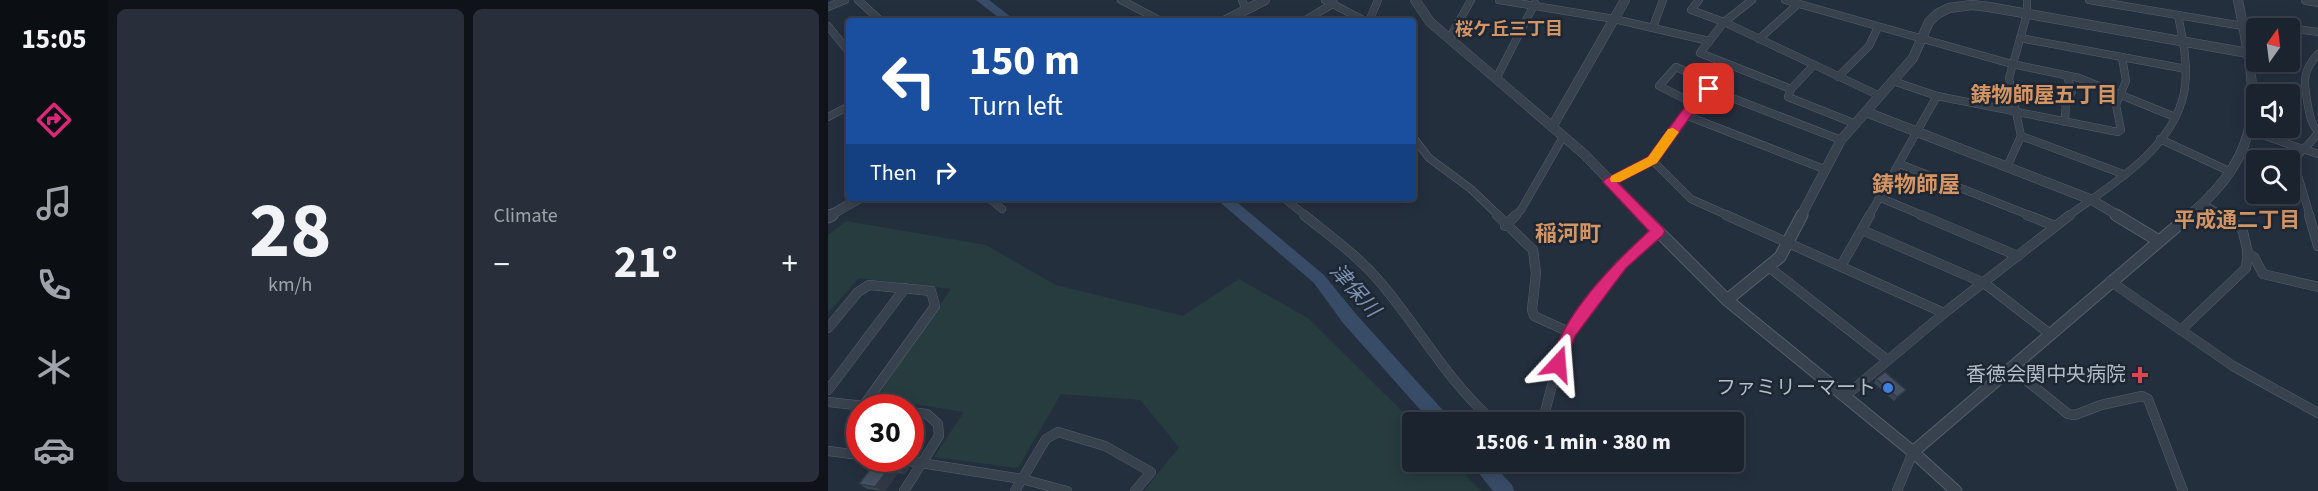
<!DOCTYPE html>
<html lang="en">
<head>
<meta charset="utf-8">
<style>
  body { margin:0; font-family:"Source Sans 3","Noto Sans JP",sans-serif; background:#282f3a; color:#f1f3f6; height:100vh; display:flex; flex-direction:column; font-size:22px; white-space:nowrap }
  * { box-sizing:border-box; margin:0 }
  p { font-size:20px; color:#a0a4aa }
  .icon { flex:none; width:33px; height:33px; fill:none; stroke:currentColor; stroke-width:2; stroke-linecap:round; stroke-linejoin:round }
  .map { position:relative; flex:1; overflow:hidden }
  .drawer { display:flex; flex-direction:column; gap:9px; padding:9px; background:#0f1319; width:720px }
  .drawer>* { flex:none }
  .guide { position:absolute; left:18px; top:18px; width:570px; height:183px; border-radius:6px; box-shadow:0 3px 15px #0003,0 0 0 2px #39404a; background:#1a4fa0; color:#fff; overflow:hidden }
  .needle { width:39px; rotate:14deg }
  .tools { position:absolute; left:1418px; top:18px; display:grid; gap:12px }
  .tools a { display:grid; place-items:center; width:54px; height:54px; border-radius:6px; background:#1b232e; box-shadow:0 3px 15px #0003,0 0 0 2px #39404a; font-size:30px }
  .speed { position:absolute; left:18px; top:394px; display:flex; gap:12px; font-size:30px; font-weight:700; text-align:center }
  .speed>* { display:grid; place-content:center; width:78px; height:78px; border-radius:50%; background:#1b232e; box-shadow:0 3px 15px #0003,0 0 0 2px #39404a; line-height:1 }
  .speed .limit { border:9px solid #d22; background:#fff; color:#111 }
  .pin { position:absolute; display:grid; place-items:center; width:51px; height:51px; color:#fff; margin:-26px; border-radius:12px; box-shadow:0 3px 9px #0006 }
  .me { position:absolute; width:66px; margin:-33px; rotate:19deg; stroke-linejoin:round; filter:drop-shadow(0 0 4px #0008) }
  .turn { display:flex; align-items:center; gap:21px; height:126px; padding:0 24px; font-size:27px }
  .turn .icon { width:78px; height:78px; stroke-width:2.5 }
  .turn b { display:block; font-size:42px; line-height:51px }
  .then { display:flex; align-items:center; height:57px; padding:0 24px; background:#0003; gap:12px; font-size:22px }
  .big { font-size:45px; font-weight:700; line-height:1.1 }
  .drawer .widget { flex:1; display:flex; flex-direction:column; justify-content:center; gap:9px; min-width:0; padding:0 21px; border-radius:9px; background:#282f3a }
  .drawer .dial { align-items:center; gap:0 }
  .dial b { font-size:78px; line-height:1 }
  .heat { display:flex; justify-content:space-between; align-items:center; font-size:33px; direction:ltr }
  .drawer .tiles { flex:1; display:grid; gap:9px; grid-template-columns:repeat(2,1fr) }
  .trip { position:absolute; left:574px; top:412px; width:342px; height:60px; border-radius:6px; background:#1b232e; box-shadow:0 3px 15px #0003,0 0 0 2px #39404a; font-weight:700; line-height:60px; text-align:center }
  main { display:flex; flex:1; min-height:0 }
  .tabs { display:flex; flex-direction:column; width:108px; justify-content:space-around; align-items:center; background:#0b0e12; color:#a0a4aa }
  .tabs .icon { width:42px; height:42px }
  .tabs .current { color:#db2777 }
  .tabs b { font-size:27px; color:#f1f3f6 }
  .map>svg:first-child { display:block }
</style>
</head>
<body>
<main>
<nav class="tabs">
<b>15:05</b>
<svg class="icon current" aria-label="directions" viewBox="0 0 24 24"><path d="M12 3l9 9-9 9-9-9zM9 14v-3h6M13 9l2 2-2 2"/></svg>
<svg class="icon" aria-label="music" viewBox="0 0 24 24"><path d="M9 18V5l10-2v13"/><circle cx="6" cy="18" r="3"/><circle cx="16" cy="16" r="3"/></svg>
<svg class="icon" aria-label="phone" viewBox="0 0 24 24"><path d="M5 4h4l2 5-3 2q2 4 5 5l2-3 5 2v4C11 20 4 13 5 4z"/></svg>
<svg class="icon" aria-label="climate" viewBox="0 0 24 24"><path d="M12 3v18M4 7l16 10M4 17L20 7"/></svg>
<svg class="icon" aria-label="car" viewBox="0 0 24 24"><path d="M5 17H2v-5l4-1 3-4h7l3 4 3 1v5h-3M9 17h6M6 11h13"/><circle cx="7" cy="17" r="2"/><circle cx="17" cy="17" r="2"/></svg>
</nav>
<section class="drawer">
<div class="tiles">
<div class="widget dial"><b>28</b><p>km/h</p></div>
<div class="widget"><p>Climate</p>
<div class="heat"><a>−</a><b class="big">21°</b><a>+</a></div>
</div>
</div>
</section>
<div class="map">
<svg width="1490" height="491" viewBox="0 0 1490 491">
  <rect width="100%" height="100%" fill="#242f3e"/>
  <polygon fill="#263c3f" points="18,221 158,245 228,285 355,316 411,279 480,318 586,423 585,462 625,462 653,491 316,491 351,447 312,400 233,394 190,468 106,457 136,412 48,398 123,289 31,278 0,313 0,235"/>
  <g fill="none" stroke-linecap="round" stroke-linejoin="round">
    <g fill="#394c67" fill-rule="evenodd">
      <polygon points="148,0 161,0 188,21 175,21"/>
      <polygon points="387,198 404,198 496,275 527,313 621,417 624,423 604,423 515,323 486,283"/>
      <polygon points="642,462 663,462 684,485 686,491 665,491"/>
    </g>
    <g stroke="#565f6c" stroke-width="8">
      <g id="minor-far1">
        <polyline points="30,0 53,21"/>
        <polyline points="293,0 333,21"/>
        <polyline points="414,0 416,5 422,8"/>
        <polyline points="497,0 537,21"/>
        <polyline points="671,0 786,19 881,41"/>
        <polyline points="871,0 863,10 896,22 1052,96"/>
        <polyline points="924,0 896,22 872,53 963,89 986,65"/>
        <polyline points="957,0 1184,64 1251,78 1347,117"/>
        <polyline points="1261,0 1415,26"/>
        <polyline points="0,7 17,0"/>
        <polyline points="476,21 506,3"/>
        <polyline points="541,21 550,0"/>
        <polyline points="0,26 21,52"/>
        <polyline points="825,27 835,0"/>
        <polyline points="1461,28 1490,32"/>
        <polyline points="1461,31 1466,58 1461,60"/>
        <polyline points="1192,38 1358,69"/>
        <polyline points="621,39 643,0"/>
        <polyline points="931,39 970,4"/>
        <polyline points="1010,77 1041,46 1050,27"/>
        <polyline points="668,79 707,3"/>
        <polyline points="1065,81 1109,96 1290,132 1293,130 1288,105 1298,81 1294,57"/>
        <polyline points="881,89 1013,140"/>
        <polyline points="963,89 960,97 1028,124"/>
        <polyline points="867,104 831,86 848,67 886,84"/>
        <polyline points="857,115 996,169"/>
        <polyline points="0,117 21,106"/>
        <polyline points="1237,122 1238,97 1244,92 1239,76"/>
        <polyline points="1422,131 1490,154"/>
        <polyline points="1193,136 1295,174"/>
        <polyline points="585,137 601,158 643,189 671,216"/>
        <polyline points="1332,139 1403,172"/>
        <polyline points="824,160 863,199 901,216"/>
        <polyline points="1072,164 1203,216"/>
        <polyline points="1179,167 1193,136 1181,78 1199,14 1199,0"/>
        <polyline points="781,182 824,160 857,115 903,66"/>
        <polyline points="161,198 174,209"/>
        <polyline points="456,198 478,216"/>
        <polyline points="1053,198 1096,216"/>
        <polyline points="1375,204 1395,216"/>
        <polyline points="687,216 693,210 735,137"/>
        <polyline points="1041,216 1109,96"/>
        <path d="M 1240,216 C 1283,185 1344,150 1356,93 C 1361,67 1355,41 1350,15"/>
        <path d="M 1482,216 L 1466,162 C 1473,148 1485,143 1490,132 C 1483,123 1482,117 1480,106 C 1476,84 1473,72 1490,54"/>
      </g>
    </g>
    <g stroke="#565f6c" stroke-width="10">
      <g id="minor">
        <path d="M 476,215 C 502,236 530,256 552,282 C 593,330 618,380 667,423"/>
        <polyline points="669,215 705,250 708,273 704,310 706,316 741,332"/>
        <polyline points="898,215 1116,313"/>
        <polyline points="1093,215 1190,256"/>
        <polyline points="1199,215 1227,226"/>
        <polyline points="1481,215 1490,246"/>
        <polyline points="677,226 688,215"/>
        <polyline points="1034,230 1156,283 1222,334"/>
        <polyline points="1419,253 1426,257 1435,274 1490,287"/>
        <polyline points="1013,266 1042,215"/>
        <polyline points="942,268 1058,359"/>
        <polyline points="1282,281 1405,366 1490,413"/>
        <polyline points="0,328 30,292 41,285 103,291 107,306 36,405"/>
        <polyline points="1353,330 1418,268 1420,253 1415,232 1413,228 1392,215"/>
        <polyline points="1183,368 1240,414 1247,415 1273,405 1314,396 1320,399 1355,491"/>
        <polyline points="0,390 77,288"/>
        <polyline points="1016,397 1120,310 1242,215"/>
        <polyline points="0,402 54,408"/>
        <polyline points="714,423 735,344 741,332 793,264 830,231"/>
        <polyline points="0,451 32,455"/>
        <polyline points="68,459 194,479 239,491"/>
        <polyline points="76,491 111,436 110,424 99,414 82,412"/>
        <polyline points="187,491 218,439 230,432 277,446 323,472 307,491"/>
        <polyline points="1069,491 1085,452"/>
      </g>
    </g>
    <g stroke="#565f6c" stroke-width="10">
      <g id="tertiary-far1">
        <polyline points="587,0 602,22 756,154 816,216"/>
        <polyline points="1478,0 1490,2"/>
        <polyline points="396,21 437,0"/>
        <polyline points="1038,112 1264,200 1291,216"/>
        <polyline points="724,127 797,0"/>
        <polyline points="1,216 32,198"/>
        <polyline points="973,216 1013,140 1085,58 1101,22 1109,14 1121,8 1144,5 1161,7 1420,53"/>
        <path d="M 1361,216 C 1442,147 1429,95 1410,0"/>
      </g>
    </g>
    <g stroke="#565f6c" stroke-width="13">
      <g id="tertiary">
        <polyline points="814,215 899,300 1085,452 1128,491"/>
        <polyline points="1288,215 1331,241"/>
        <polyline points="0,217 4,215"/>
        <polyline points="899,300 952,257 974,215"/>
        <polyline points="1085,452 1362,215"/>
      </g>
    </g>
    <use href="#minor-far1" stroke="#38414e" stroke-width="7"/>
    <use href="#minor" stroke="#38414e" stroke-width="9"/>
    <use href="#tertiary-far1" stroke="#38414e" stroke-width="9"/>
    <use href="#tertiary" stroke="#38414e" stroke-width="11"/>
  </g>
  <g fill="#3b4654">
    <polygon points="1048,379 1078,390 1075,393 1066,401 1046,383"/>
    <polygon points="50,459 81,468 77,474 70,473 57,491 39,489 31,484"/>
  </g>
  <g fill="#303945">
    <polygon points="1078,390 1075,393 1066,401 1069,397"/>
    <polygon points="73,462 81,468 77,474 69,469"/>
    <polygon points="62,467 70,473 57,491 54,491 47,487"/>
  </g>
  <g fill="#455162" stroke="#303945" stroke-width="1.5">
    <polygon points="1057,372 1078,390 1069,397 1048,379"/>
    <polygon points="50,459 55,459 73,462 69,469 62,467 47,487 31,484"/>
  </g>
  <path fill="#db2777" stroke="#8e194d" stroke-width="1.5" d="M 881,85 L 885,86 L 885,92 L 862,117 L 829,163 L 790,183 L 835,228 L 837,231 L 835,235 L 798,268 L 747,336 L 735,369 L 730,371 L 724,369 L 722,364 C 736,313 783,266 821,231 L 775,182 L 777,179 L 820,157 L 853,112 L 877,86 Z"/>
  <polygon fill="#f59e0b" points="845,128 851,132 829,163 792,182 783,182 782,179 783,176 820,157 840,129"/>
  <path fill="#e0444e" stroke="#1d2633" stroke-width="2" d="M1309 366h6v6h6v6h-6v6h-6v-6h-6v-6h6z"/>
  <circle fill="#3f7fe0" stroke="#1d2633" stroke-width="2" cx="1060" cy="388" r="6"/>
  <g text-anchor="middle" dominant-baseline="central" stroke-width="5" stroke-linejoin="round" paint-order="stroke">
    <g font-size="18" font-weight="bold" fill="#d59563" stroke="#1d2633">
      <text x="681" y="29">桜ケ丘三丁目</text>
    </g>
    <g font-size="20" fill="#b4bcc9" stroke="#1d2633" text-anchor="end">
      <text x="1298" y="375">香徳会関中央病院</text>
      <text x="1048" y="388">ファミリーマート</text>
    </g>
    <g font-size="21" font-weight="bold" fill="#d59563" stroke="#1d2633">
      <text x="1216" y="95">鋳物師屋五丁目</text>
      <text x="1409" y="220">平成通二丁目</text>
    </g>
    <g font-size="21" font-style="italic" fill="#7c92b1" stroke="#1d2633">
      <text transform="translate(527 290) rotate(48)">津保川</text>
    </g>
    <g font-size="22" font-weight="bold" fill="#d59563" stroke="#1d2633">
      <text x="1088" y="185">鋳物師屋</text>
      <text x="740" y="234">稲河町</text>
    </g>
  </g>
</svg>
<div class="tools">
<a><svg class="needle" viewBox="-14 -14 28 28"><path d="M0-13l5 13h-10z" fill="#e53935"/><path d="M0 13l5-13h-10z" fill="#a0a4aa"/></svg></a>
<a><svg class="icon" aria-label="sound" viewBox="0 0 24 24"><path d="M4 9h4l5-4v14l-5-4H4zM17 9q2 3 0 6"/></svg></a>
<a><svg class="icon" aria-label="search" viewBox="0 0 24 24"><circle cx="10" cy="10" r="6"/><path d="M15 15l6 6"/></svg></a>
</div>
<div class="speed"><div class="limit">30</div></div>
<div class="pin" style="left:881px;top:89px;background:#d93025"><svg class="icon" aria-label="arrive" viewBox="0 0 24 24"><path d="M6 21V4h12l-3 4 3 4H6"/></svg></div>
<svg class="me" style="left:730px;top:364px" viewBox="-20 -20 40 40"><path d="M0-17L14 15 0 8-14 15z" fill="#db2777" stroke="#fff" stroke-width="4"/></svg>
<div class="trip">15:06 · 1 min · 380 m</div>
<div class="guide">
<div class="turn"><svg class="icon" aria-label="left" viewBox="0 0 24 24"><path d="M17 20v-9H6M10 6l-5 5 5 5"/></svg><div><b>150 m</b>Turn left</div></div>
<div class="then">Then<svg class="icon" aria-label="right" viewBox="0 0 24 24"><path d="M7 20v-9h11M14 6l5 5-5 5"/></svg></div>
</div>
</div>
</main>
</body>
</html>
